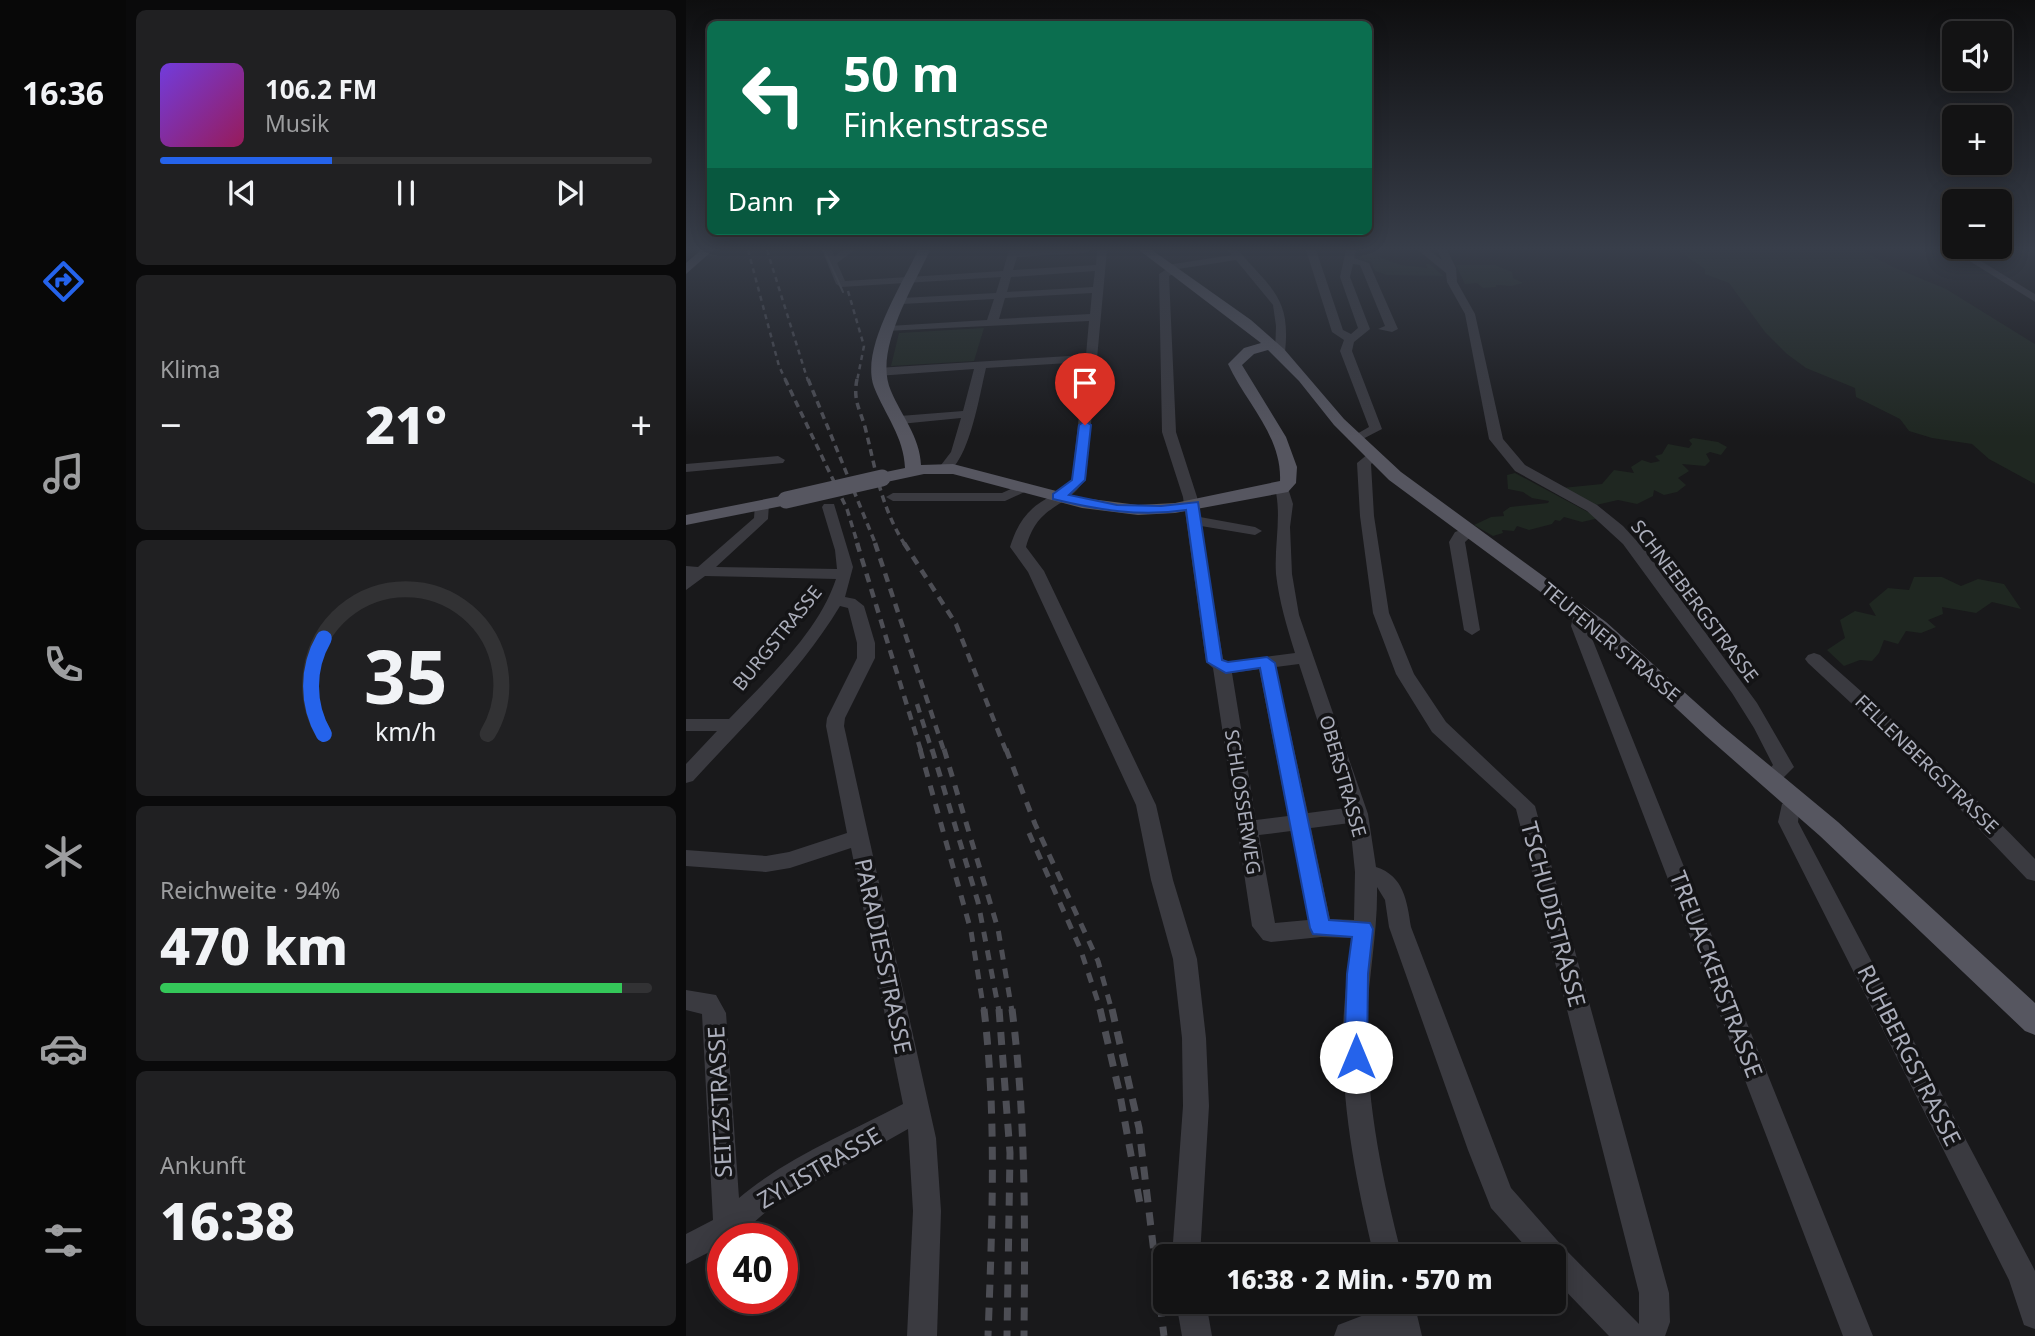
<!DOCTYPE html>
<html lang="de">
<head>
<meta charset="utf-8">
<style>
  body { margin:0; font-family:"Noto Sans",sans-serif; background:#202022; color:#f1f3f6; height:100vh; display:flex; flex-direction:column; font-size:26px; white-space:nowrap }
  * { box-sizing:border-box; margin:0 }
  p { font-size:23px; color:#9d9ea0 }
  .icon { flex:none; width:38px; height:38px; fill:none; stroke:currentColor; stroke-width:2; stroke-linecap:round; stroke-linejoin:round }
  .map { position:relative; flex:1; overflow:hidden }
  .details { display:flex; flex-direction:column; gap:10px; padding:10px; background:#0a0a0b; width:560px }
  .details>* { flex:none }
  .guide { position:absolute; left:21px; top:21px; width:665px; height:214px; border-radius:10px; box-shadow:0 4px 18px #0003,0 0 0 2px #323234; background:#0b6e4f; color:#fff; overflow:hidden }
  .controls { position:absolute; left:1256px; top:21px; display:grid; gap:14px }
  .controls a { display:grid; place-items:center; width:70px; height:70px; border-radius:10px; background:#131314; box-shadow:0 4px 18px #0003,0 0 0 2px #323234; font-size:35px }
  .speed { position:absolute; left:21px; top:1223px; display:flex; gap:14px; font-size:35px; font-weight:700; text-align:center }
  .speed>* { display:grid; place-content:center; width:91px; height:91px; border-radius:50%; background:#131314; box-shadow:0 4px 18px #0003,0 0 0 2px #323234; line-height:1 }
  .speed .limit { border:10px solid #d22; background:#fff; color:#111 }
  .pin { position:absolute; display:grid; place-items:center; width:60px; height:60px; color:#fff; margin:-72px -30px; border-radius:50% 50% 50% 0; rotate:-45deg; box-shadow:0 0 7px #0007 }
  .pin .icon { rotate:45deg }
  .me { position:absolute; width:77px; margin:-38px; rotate:0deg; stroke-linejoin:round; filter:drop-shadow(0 0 5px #0008) }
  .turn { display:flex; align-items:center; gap:24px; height:147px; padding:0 21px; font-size:32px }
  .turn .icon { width:91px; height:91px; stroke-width:2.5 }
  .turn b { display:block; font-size:49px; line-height:60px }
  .then { display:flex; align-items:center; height:66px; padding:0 21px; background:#0003; gap:14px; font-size:26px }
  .big { font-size:52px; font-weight:800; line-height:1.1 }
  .details .card { flex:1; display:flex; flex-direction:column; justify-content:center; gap:10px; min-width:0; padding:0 24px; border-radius:10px; background:#202022 }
  .details .dial { align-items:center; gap:0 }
  .dial svg { height:182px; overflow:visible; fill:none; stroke:#323234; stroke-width:7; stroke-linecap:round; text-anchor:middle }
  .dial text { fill:#f1f3f6; stroke:none }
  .song { display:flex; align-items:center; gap:21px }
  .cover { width:84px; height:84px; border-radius:10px; background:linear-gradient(135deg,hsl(260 70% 55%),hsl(330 70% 35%)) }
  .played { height:7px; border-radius:4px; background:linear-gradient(90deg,#2563eb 35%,#323234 35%) }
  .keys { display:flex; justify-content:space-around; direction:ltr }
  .heat { display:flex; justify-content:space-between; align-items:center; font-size:38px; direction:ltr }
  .charge { height:10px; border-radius:5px; background:linear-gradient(90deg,#34c759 94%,#323234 0) }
  .trip { position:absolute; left:467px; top:1244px; width:413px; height:70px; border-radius:10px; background:#131314; box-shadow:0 4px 18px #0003,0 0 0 2px #323234; font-weight:800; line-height:70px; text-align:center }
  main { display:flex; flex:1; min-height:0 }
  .dock { display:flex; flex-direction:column; width:126px; justify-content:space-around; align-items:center; background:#080808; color:#9d9ea0 }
  .dock .icon { width:49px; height:49px }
  .dock .selected { color:#2563eb }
  .dock b { font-size:32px; color:#f1f3f6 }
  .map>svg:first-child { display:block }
</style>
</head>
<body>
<main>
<nav class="dock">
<b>16:36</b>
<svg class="icon selected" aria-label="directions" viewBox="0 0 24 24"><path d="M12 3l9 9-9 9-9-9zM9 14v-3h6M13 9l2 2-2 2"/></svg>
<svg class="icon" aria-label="music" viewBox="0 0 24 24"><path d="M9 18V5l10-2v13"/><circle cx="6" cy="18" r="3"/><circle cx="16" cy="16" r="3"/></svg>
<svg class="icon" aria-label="phone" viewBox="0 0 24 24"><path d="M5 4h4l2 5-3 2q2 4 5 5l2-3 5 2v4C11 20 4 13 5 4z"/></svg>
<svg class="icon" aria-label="climate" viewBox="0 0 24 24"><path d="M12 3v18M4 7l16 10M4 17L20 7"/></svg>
<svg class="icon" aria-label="car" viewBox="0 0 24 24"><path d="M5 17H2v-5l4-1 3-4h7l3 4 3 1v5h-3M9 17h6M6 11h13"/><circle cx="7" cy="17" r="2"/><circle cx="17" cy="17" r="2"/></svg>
<svg class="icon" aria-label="filters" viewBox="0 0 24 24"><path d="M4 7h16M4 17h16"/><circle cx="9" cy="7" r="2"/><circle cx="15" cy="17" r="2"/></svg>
</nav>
<section class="details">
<div class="card">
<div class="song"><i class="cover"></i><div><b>106.2 FM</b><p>Musik</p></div></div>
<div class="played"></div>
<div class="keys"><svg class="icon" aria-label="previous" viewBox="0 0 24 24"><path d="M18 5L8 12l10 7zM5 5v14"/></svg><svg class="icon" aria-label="pause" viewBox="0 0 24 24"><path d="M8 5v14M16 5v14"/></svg><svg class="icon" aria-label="next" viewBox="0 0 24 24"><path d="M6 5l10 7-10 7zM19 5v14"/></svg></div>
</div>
<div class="card"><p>Klima</p>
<div class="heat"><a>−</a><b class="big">21°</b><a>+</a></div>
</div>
<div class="card dial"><svg viewBox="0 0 100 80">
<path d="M14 69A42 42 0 1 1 86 69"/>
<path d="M14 69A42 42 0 0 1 14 27" stroke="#2563eb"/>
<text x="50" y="56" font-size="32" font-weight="700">35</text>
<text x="50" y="72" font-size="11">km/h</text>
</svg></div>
<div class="card"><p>Reichweite · 94%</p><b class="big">470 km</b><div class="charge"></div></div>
<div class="card"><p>Ankunft</p><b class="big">16:38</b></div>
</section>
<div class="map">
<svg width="1349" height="1336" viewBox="0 0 1349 1336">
  <rect width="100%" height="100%" fill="#19191b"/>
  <g fill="#1f2721">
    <polygon points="991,250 1175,250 1207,267 1260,289 1349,344 1349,484 1303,459 1286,444 1246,438 1223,431 1214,419 1170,397 1169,388 1120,368 1101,354 1079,332 1043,283 1019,274 1019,269"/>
    <polygon points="682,253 715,265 741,268 740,264 744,264 757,276 701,275 689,271 685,262 672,259"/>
    <polygon points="770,265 809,265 826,272 827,278 837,283 826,286 810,285 810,287 797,288 791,283 779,284"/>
    <polygon points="298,328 288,361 205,366 213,333"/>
    <polygon points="1007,438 1032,442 1041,447 1035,455 1024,452 1020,454 1024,461 1019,466 996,464 1003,471 992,478 1000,485 991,492 978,495 968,490 967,496 951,504 932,500 910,505 876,488 916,484 928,470 948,473 945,467 956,460 965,463 974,461 969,456 976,454 982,444 1003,448 1006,444 1003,440"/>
    <polygon points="829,473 913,518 896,522 878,517 874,521 869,520 866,524 843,530 831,526 828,531 816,530 817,533 807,536 788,525 805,517 818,516 817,512 824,507 862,503 863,501 846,498 837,492 822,489 821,475"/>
    <polygon points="1228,577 1256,577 1275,586 1292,579 1318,584 1335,609 1306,602 1290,613 1256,607 1257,614 1242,620 1250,627 1235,633 1220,631 1212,644 1198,640 1193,653 1186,661 1174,660 1158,666 1141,650 1159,638 1154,620 1169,611 1190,616 1183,604 1202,588 1223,590"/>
  </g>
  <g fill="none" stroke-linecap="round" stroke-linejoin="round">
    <g fill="#3a3a40" fill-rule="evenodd">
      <path d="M 136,250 L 146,250 L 148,256 L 158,250 L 169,250 L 151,263 L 159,281 L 317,271 L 323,250 L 404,250 L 399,253 L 331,257 L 327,270 L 410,265 L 411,250 L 421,250 L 400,478 C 379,512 353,501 340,547 L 358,571 L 470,805 L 487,880 L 511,959 L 520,1038 L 523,1106 L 514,1256 L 486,1256 L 497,1106 L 496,1038 L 487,959 L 465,880 L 450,805 L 342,572 L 324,547 C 330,528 338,513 355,502 C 367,494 379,490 386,478 L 399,362 L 300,368 C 294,392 283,465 259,473 L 252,469 L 265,452 L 275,418 L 214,424 L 208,420 L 214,416 L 277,411 L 288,369 L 191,376 L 185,372 L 191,368 L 400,355 L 403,321 L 199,331 L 199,327 L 203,326 L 301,320 L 308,299 L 216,304 L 211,301 L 216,298 L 310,293 L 315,277 L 155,287 L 150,284 ZM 409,271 L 407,287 L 321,292 L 325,277 ZM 406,293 L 404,314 L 313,319 L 319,298 Z"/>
      <path d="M 542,250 L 552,250 C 585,289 605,297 599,352 L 589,354 L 590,326 L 587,305 L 550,260 L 492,269 L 492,272 L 483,276 L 490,432 L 511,497 L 514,517 L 569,527 L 576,531 L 569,535 L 515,526 L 537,659 L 542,662 L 609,653 C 601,627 593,601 590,574 C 588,545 596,516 589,488 L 591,485 L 601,485 L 607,504 L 604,527 L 606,574 L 613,615 L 682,814 L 690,867 C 718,876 721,901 725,927 L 825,1188 L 877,1247 L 953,1324 L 953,1293 L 830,809 L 746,732 L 710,674 L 687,613 L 674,516 L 671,463 L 682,454 L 692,454 L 694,457 L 685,464 L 688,516 L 703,613 L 728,674 L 760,722 L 849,806 L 983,1293 L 984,1322 L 979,1336 L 923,1336 L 868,1279 L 868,1256 L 848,1256 L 805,1208 L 782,1150 L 703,927 L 699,900 L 691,887 C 692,935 681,982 681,1030 C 681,1107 697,1182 716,1256 L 688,1256 C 670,1182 655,1105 657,1029 C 658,998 662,968 666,938 L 635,937 L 585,942 L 577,940 L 566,926 L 527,668 L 520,662 L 497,497 L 476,432 L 473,274 L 481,269 L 481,265 L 546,255 ZM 613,664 L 660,808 L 622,813 L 590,667 ZM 573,669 L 602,816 L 570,820 L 546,673 ZM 664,823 L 669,872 L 668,920 L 644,919 L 625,828 ZM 605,831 L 622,920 L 589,923 L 573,835 Z"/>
      <polygon points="620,250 630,250 657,330 665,334 672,328 654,277 660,250 670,250 668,258 683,263 712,329 706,332 692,329 699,326 674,265 667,264 664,277 684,329 668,342 666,351 696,429 669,443 662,439 683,427 654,351 658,340 646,332"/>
      <polygon points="732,250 743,250 756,260 751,250 761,250 770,268 771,282 789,314 817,439 839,465 911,505 937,526 958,549 1071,703 1108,767 1092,783 1078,783 1075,778 1087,765 1068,728 1046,693 937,544 901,511 829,471 803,439 779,314 761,282 760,273"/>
      <polygon points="1266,250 1277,250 1349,294 1349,302"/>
      <polygon points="92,456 99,460 97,463 0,472 0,464"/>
      <polygon points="338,483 345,487 343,490 319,501 207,501 200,497 207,493 316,493"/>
      <path d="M 76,500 L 83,504 L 82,519 L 30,567 L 151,569 L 149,550 L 136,507 L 138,504 L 148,504 L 167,567 L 159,597 L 169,599 L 178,606 L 189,643 L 189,658 L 159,718 L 158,726 L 250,1138 L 255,1211 L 251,1336 L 221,1336 L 227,1211 L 222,1129 L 89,1204 L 51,1237 L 37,1239 L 37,1245 L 0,1264 L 0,1234 L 27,1220 L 16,1014 L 0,1010 L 0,990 L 30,995 L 40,1013 L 53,1198 C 100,1158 162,1133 217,1104 L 165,848 L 104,868 L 80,872 L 0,866 L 0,850 L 80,856 L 103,852 L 161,833 L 140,726 L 141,718 L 171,658 L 171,643 L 162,608 L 154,606 C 115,671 58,725 7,781 L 0,783 L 0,764 L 31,731 L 0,731 L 0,719 L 43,719 C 82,678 132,633 150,579 L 19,576 L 0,590 L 0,566 L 12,567 L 68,518 L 69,504 Z"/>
      <polygon points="784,527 791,531 779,542 794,630 786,635 778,630 763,542 769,532"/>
      <polygon points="901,611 909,616 901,626 1187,1336 1157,1336 885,626 887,617"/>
      <path d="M 1128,653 L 1134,655 C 1209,720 1280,788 1349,859 L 1349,881 L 1341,879 L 1235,768 L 1122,663 L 1119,659 L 1122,655 Z"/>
      <polygon points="1113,796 1120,798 1123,803 1113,813 1112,822 1346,1265 1349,1271 1349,1329 1338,1325 1323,1280 1092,822 1096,804"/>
      <polygon points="490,1302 520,1302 526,1336 496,1336"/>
      <polygon points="698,1302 728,1302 736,1336 648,1336 652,1325 699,1307"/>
    </g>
    <g fill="#565660" fill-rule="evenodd">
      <polygon points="15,250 27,250 0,274 0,263"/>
      <path d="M 232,250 L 244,250 C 227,288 187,351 205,391 C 215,415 234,437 235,465 L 267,464 L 397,498 L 452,505 L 489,503 L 594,481 C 596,436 560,403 542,364 L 558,348 L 575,343 L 453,250 L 466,250 L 565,320 L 598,349 L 658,419 L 715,472 L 920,622 L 1036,726 L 1152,822 L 1349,1003 L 1349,1035 L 1339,1031 L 1134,836 L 1020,736 L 906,630 L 703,480 L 648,425 L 613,381 L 582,350 L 568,354 L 556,365 L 600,437 L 611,467 L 610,483 L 602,492 L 489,513 L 452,515 L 396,508 L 267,474 L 238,474 L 196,483 L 190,482 L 188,478 L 190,474 L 219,468 C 218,437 199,415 188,387 C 174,349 216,285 232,250 Z"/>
      <polygon points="100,495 106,496 109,500 106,504 0,525 0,515"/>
    </g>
    <polyline stroke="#4d4e55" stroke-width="2" points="138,250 157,292"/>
    <g stroke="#4d4e55" stroke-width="2.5" stroke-dasharray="5 4.5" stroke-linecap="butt">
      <polyline points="62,250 93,366 100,381"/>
      <polyline points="81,250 122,381"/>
      <polyline points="162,291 178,346 171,381"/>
    </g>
    <g stroke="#4d4e55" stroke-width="3.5" stroke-dasharray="7 5" stroke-linecap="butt">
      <polyline points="99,379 161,509 172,545"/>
      <polyline points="122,379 190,545"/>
      <path d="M 171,379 C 167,400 173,407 179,427 C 190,470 194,505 219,545"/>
    </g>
    <g stroke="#4d4e55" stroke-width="4.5" stroke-dasharray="9 7" stroke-linecap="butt">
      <polyline points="171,543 235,751"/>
      <polyline points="189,543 258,751"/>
      <polyline points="218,543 270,624 320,751"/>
      <polyline points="231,704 246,751"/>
    </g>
    <g stroke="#4d4e55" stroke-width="5" stroke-dasharray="10 9" stroke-linecap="butt">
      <polyline points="234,749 285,931 298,1011"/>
      <polyline points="246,749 292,902 313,1011"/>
      <polyline points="258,749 312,929 326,1011"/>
      <polyline points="320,749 349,824 412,961 426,1011"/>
      <polyline points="343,833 394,948 415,1011"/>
    </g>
    <g stroke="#4d4e55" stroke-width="7" stroke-dasharray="13 10" stroke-linecap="butt">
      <path d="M 298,1009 C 311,1118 306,1226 302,1336"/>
      <polyline points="313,1009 324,1153 321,1336"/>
      <path d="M 326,1009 C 340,1118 339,1226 338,1336"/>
      <polyline points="414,1009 434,1095 454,1204"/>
      <polyline points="426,1009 453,1128 478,1336"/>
    </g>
    <polyline stroke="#565660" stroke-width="17" points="100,500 196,478"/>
  </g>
  <linearGradient id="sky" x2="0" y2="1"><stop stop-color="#0e0e0f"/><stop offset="0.57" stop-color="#383e4a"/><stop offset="1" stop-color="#383e4a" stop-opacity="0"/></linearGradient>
  <rect width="1349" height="437" fill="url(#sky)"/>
  <path fill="#2563eb" stroke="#184099" stroke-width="2" d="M 399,421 L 405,425 L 399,480 L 383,495 L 431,505 L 475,506 L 512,502 L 536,660 L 542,662 L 581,657 L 589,663 L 643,920 L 684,923 L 687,929 L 682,974 L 681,1057 L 678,1064 L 670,1067 L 662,1064 L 658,1057 L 661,974 L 666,937 L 627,934 L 624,928 L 574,668 L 540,673 L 521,662 L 500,510 C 454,517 412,510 367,499 L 367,494 L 386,480 L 393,425 Z"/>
  <g text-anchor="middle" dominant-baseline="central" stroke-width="7" stroke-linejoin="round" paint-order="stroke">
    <g font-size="19" fill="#abaebb" stroke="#141416">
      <text transform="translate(1009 601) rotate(53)">SCHNEEBERGSTRASSE</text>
      <text transform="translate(91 638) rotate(-51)">BURGSTRASSE</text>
      <text transform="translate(925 642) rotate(40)">TEUFENER STRASSE</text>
      <text transform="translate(1241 764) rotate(44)">FELLENBERGSTRASSE</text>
      <text transform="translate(657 776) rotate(74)">OBERSTRASSE</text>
      <text transform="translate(557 802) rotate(81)">SCHLOSSERWEG</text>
    </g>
    <g font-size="23" fill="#abaebb" stroke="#141416">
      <text transform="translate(868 914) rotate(75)">TSCHUDISTRASSE</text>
      <text transform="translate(198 956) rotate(78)">PARADIESSTRASSE</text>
      <text transform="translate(1031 974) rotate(69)">TREUACKERSTRASSE</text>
      <text transform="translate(1224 1055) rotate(63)">RUHBERGSTRASSE</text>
      <text transform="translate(33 1102) rotate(-93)">SEITZSTRASSE</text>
      <text transform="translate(133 1167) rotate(-30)">ZYLISTRASSE</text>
    </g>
  </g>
</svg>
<div class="controls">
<a><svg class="icon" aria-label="sound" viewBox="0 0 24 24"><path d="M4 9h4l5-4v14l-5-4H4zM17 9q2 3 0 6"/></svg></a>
<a>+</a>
<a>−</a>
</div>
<div class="speed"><div class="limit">40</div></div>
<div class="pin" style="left:399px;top:425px;background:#d93025"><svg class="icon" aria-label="arrive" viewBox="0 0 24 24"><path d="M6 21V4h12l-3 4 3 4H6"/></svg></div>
<svg class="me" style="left:670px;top:1057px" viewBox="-20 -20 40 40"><circle r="19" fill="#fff"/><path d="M0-13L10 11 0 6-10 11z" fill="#2563eb"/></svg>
<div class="trip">16:38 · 2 Min. · 570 m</div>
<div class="guide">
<div class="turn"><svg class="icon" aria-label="left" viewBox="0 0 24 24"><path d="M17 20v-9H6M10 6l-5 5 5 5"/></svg><div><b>50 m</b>Finkenstrasse</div></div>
<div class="then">Dann<svg class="icon" aria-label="right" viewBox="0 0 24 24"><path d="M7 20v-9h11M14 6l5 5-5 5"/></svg></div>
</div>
</div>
</main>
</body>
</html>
